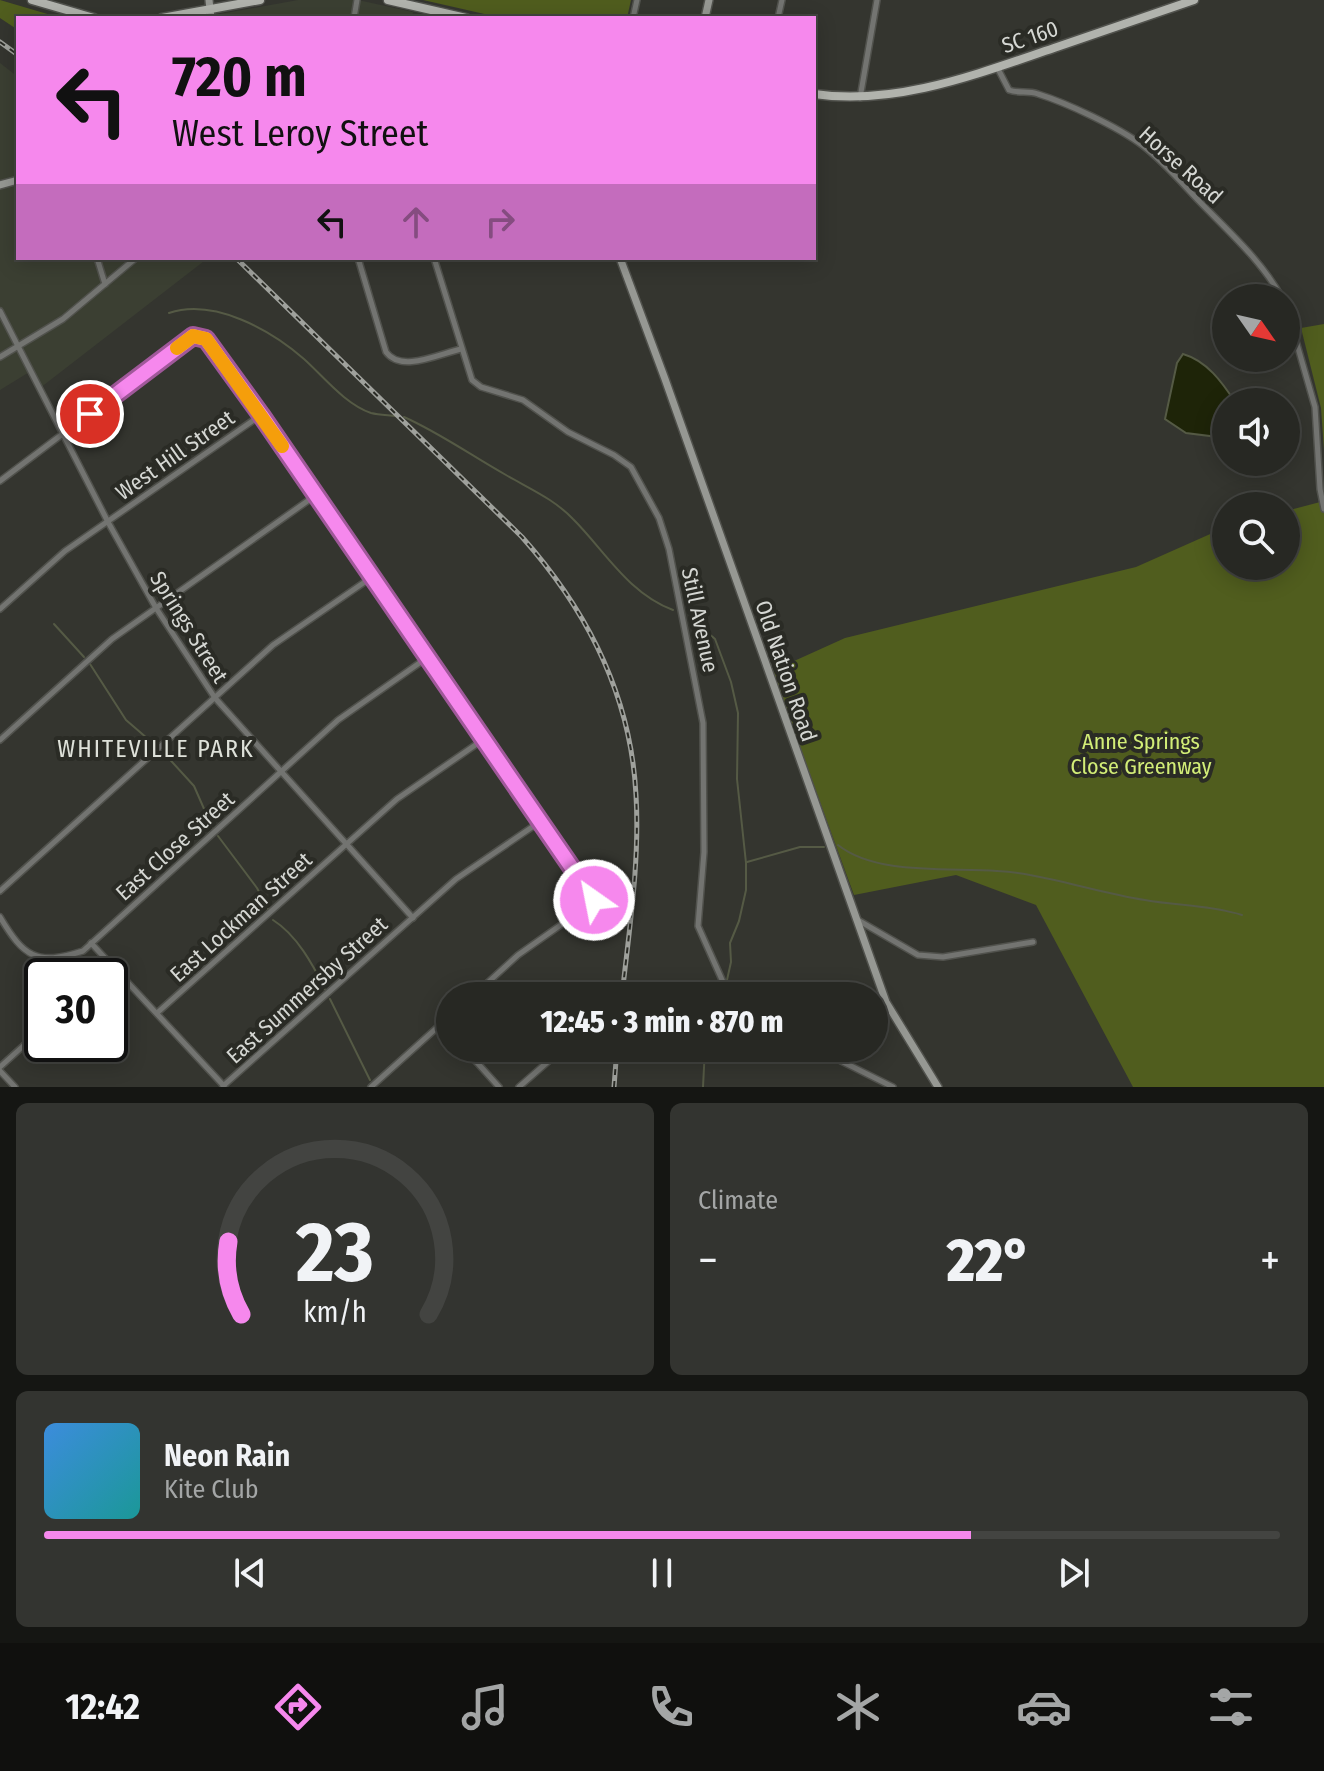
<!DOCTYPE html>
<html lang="en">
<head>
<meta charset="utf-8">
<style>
  body { margin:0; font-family:"Fira Sans Condensed",sans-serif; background:#333430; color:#f1f3f6; height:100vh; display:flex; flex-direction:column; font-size:30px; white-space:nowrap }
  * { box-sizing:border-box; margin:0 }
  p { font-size:26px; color:#a4a6a6 }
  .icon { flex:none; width:44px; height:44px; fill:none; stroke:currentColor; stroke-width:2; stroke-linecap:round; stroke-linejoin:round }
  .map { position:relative; height:1087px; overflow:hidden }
  .drawer { display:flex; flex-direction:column; gap:16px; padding:16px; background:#151613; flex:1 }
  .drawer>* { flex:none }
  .guide { position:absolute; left:16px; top:16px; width:800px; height:244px; border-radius:0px; box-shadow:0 4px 20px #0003,0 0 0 2px #434441; background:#f688ed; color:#111; overflow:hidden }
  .needle { width:52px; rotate:124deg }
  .fabs { position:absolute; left:1212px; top:284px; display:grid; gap:16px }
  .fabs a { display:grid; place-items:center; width:88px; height:88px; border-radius:50%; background:#272823; box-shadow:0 4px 20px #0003,0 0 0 2px #434441; font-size:40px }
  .speed { position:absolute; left:24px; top:958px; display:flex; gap:16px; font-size:40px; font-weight:700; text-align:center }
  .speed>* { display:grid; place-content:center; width:104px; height:104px; border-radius:50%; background:#272823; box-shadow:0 4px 20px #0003,0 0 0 2px #434441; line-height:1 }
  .speed .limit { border:4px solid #111; border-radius:12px; background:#fff; color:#111 }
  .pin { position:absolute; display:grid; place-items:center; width:68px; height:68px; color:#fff; margin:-34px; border:4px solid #fff; border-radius:50%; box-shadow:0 2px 8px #0007 }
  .me { position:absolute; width:88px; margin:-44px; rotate:327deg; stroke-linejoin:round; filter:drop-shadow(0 0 6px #0008) }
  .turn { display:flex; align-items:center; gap:28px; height:168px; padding:0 24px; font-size:36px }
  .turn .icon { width:104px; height:104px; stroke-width:2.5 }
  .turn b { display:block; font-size:56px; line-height:68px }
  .lanes { display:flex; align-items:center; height:76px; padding:0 24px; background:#0003; justify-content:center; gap:40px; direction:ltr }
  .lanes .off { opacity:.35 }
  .big { font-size:60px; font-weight:800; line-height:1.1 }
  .drawer .widget { flex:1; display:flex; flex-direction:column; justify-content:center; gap:12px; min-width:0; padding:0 28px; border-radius:12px; background:#333430 }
  .drawer .dial { align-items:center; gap:0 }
  .dial svg { height:208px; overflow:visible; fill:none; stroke:#434441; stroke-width:7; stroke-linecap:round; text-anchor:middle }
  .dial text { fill:#f1f3f6; stroke:none }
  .song { display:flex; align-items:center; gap:24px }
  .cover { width:96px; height:96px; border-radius:12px; background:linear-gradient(135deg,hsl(210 70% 55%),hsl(180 70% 35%)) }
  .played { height:8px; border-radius:4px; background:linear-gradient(90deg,#f688ed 75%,#434441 75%) }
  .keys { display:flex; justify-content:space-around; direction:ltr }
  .heat { display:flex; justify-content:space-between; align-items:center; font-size:44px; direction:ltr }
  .drawer .tiles { flex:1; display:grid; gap:16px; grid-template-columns:1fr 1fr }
  .widget:last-child { grid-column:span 2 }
  .trip { position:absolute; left:436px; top:982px; width:452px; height:80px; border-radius:40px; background:#272823; box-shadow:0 4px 20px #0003,0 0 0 2px #434441; font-weight:800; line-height:80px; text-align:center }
  .menu { display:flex; height:128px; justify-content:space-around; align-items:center; background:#10100e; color:#a4a6a6 }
  .menu .icon { width:56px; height:56px }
  .menu .current { color:#f688ed }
  .menu b { font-size:36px; color:#f1f3f6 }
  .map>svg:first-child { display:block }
</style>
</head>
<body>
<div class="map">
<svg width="1324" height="1087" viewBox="0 0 1324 1087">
  <rect width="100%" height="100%" fill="#34352f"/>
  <g fill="#3b3f32">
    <polygon points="298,0 358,0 413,12 412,18 198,18"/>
    <polygon points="0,63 18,77 18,258 208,258 40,388 31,371 0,390"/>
  </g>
  <g fill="#505d1e">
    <polygon points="0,0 61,18 18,18 18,30 0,18"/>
    <polygon points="423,0 631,0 627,18 502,18"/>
    <polygon points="1324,324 1324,450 1321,408 1301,328"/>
    <polygon points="1324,501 1324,1087 1133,1087 1036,905 956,875 854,895 772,671 845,638 1136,567 1226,527 1226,566 1286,566 1286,511"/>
  </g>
  <path fill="#1e2408" stroke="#555a45" stroke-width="2" d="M 1183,354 C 1207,361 1222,382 1235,402 L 1226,402 L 1226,438 L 1186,433 L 1165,419 L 1177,363 Z"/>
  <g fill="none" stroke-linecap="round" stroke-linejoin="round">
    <g stroke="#555a45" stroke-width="2">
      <path d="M 169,313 C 214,298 271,330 304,359 C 324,377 345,404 371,413 C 379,415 388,415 396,416"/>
      <path d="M 404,417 C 440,433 472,456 506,475 C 530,489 554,499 573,519 C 605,551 628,593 673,610"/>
      <polyline points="692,619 715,639 731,682 738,713 737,779 746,863 746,890 739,921 730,943 731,962 727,980"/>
      <polyline points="54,624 84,657"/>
      <polyline points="90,664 126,720 155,745"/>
      <polyline points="163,752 194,786 212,827"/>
      <polyline points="218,836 257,888 268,909"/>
      <path d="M 838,845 C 883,881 974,863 1030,875 C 1069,882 1106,894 1145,900 C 1178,906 1210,905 1242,915"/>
      <polyline points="747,862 800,847 824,847"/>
      <path d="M 273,920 C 297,935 313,965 325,989"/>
      <polyline points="723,996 724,992"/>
      <polyline points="330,999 370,1080"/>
      <polyline points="703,1087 705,1048"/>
    </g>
    <g stroke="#51524d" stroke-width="8">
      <g id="street">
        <polyline points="354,18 357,0"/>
        <polyline points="633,18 637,0"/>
        <polyline points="778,18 782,0"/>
        <path d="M 997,67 L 1009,90 C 1019,94 1028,90 1038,94 C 1067,103 1118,127 1142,145 C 1163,161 1181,182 1199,201 C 1228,231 1262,261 1282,298"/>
        <polyline points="860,98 877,0"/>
        <polyline points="97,258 105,284"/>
        <path d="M 358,258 L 386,352 C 401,373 439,354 461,349"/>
        <polyline points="434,258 472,380 481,387 523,400 568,432 614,455 631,467 659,518 669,549 703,723 704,852 698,926 723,982 733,996"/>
        <polyline points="1286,306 1315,407 1320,489 1324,509"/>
        <polyline points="0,311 108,522 156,608 215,698 413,918"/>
        <polyline points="0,357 63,319 136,258"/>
        <polyline points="0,481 193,336 206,339 261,415 593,898 592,903 518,955 473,996"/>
        <polyline points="0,609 65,551 261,415"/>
        <polyline points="0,740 112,639 316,495"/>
        <polyline points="0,891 273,645 372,577"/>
        <path d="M 0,917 C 24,957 36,966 83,951 L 338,720 L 428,657"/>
        <polyline points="856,919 918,955 943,957 1033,942"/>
        <polyline points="91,943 224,1086"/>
        <polyline points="157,1013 397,799 484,739"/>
        <polyline points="442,1023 450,1032"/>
        <polyline points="464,1048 499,1087"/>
        <polyline points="815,1048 893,1087"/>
        <polyline points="0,1067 42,1029"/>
        <polyline points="0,1071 15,1087"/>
        <polyline points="223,1086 456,879 541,821"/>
        <polyline points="371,1087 450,1016"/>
        <polyline points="519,1087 551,1059"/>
      </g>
    </g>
    <g stroke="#51524d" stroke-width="10">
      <g id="secondary">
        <polyline points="209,0 211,18"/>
        <polyline points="705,18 709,0"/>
        <polyline points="0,185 18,180"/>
        <polyline points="620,258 665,379 886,1002 938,1087"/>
      </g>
    </g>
    <g stroke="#51524d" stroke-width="11">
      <g id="primary">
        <polyline points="32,0 94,18"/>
        <polyline points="388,0 466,18"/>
        <polyline points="162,18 260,0"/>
        <path d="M 814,94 C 896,106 977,74 1054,48 C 1101,32 1147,16 1194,0"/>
      </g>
    </g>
    <use href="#street" stroke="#737471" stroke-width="5"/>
    <use href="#secondary" stroke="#969893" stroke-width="7"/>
    <use href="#primary" stroke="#b1b3ad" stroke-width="8"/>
    <g stroke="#9fa19c" stroke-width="5">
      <g id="rail">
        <polyline points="0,42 18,55"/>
        <path d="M 236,258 L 522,537 C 587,610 631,696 636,795 C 640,862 629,930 622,996"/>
        <polyline points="614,1087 617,1048"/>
      </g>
    </g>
    <use href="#rail" stroke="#2a2b25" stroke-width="2" stroke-dasharray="6" stroke-linecap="butt"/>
  </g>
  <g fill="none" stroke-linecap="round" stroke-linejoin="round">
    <g stroke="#a0589a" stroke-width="20">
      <polyline id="route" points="90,414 193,336 206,339 261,415 594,900"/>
    </g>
    <use href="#route" stroke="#f688ed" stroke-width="14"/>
    <polyline stroke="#f59e0b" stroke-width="14" points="177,348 193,336 206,339 282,446"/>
  </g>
  <g text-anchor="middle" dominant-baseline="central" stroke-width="8" stroke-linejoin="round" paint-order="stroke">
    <g font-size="22" fill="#d5d7d3" stroke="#2a2b25">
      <text transform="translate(1030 37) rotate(-19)">SC 160</text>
      <text transform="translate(1181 165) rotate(42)">Horse Road</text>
      <text transform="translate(175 455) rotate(-35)">West Hill Street</text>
      <text transform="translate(700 620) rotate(78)">Still Avenue</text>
      <text transform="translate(189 627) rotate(58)">Springs Street</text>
      <text transform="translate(786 671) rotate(71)">Old Nation Road</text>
      <text transform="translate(175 846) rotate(-42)">East Close Street</text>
      <text transform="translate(241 917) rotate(-42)">East Lockman Street</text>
      <text transform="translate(307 990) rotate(-42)">East Summersby Street</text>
    </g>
    <g font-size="22" fill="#d2ed77" stroke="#2a2b25">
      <text x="1141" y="741">Anne Springs<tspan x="1141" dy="25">Close Greenway</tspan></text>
    </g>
    <g font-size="24" letter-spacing="2" fill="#dee1d9" stroke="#2a2b25">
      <text x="156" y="749">WHITEVILLE PARK</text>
    </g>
  </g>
</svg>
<div class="fabs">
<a><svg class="needle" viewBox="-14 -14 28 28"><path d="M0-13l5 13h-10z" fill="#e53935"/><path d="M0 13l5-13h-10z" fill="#a4a6a6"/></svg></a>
<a><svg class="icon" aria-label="sound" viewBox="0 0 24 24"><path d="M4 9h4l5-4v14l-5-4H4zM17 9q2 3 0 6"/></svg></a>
<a><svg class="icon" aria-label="search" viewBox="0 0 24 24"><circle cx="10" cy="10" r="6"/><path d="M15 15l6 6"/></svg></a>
</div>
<div class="speed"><div class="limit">30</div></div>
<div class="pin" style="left:90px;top:414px;background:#d93025"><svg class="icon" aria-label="arrive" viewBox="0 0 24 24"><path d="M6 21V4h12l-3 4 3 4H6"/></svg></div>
<svg class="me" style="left:594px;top:900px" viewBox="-20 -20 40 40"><circle r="17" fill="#f688ed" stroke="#fff" stroke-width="3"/><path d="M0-11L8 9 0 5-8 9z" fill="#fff"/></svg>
<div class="trip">12:45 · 3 min · 870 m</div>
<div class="guide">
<div class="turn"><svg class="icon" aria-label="left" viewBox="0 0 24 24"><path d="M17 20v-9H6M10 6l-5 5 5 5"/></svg><div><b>720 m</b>West Leroy Street</div></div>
<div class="lanes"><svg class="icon" aria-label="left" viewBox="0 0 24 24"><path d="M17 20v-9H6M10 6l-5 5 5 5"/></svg><svg class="icon off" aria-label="ahead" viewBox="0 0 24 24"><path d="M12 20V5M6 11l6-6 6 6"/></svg><svg class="icon off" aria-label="right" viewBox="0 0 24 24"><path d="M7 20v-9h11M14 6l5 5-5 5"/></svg></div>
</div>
</div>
<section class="drawer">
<div class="tiles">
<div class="widget dial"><svg viewBox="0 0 100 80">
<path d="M14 69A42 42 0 1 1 86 69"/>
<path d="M14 69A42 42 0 0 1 9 41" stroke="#f688ed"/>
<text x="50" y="56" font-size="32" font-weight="700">23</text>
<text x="50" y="72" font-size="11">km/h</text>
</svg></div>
<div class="widget"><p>Climate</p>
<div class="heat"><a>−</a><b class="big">22°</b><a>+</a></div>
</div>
<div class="widget">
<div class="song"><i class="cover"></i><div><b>Neon Rain</b><p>Kite Club</p></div></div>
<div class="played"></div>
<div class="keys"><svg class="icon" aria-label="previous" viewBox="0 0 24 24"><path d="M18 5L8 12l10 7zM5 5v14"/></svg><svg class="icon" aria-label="pause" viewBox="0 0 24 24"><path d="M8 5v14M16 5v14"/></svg><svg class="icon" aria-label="next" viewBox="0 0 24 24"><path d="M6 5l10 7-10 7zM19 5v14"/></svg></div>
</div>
</div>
</section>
<nav class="menu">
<b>12:42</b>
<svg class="icon current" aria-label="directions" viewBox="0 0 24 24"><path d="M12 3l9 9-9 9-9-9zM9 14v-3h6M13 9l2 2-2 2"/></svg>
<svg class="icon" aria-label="music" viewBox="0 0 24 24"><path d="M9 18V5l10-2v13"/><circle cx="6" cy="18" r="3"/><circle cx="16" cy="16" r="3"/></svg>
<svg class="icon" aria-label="phone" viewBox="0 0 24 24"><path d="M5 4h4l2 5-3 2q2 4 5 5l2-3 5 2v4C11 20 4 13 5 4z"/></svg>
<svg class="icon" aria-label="climate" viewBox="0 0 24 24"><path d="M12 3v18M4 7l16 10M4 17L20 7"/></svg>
<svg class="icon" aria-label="car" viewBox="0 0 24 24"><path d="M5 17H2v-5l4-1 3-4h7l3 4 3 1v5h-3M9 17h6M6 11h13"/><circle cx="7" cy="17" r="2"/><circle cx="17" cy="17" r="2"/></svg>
<svg class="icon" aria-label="filters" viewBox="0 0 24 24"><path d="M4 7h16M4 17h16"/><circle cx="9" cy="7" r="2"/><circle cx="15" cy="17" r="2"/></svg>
</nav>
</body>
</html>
